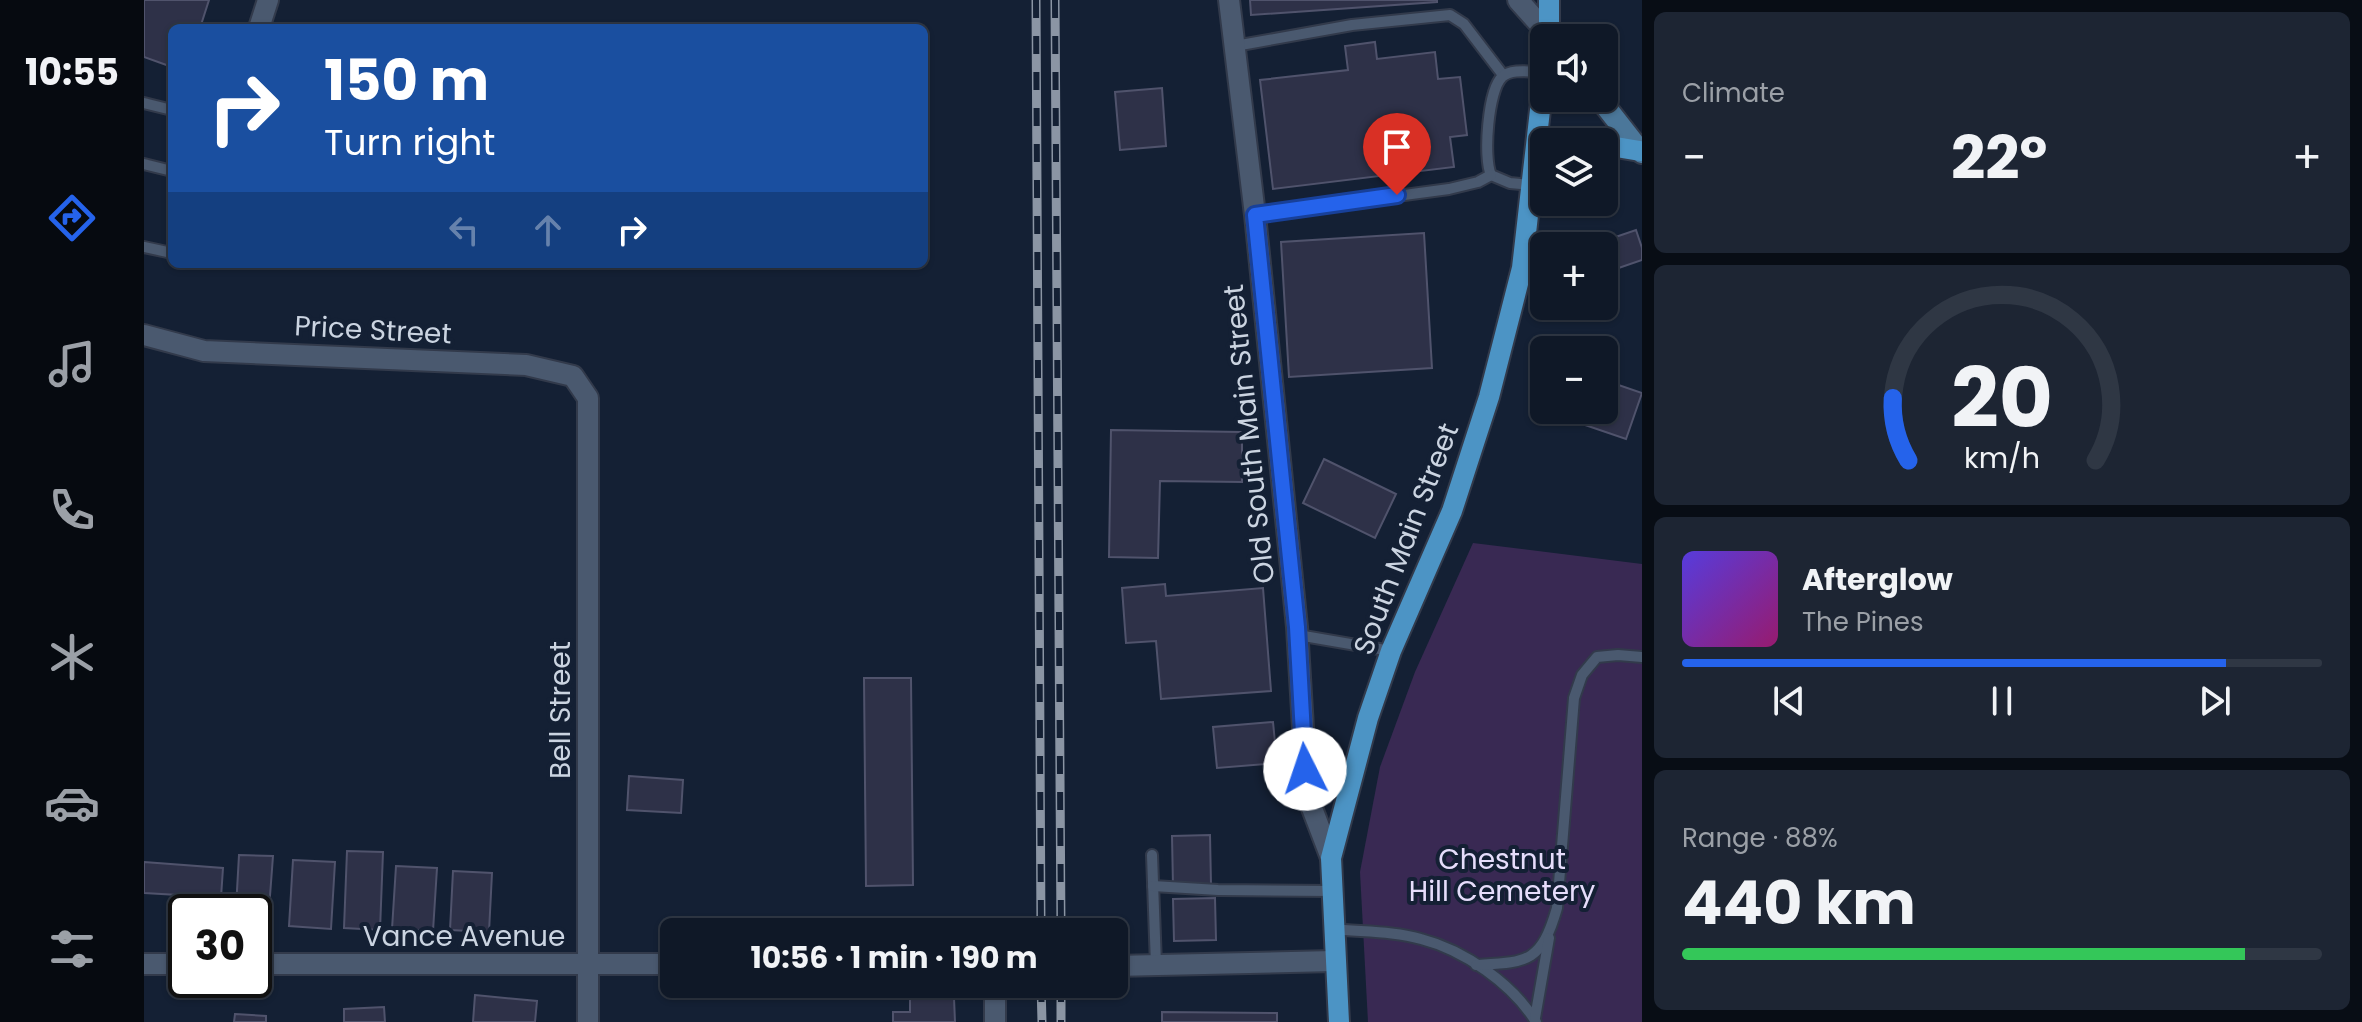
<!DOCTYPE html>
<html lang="en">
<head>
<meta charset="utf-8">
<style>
  body { margin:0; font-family:Poppins,sans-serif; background:#1d2533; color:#f1f3f6; height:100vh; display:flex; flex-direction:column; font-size:30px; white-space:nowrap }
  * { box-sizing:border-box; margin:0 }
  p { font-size:26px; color:#9ba0a7 }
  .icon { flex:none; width:44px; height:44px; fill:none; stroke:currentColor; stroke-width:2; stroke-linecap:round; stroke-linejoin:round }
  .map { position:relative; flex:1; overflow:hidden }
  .sheet { display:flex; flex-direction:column; gap:12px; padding:12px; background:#080d15; width:720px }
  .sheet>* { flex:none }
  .top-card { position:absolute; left:24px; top:24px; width:760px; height:244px; border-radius:12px; box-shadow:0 2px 6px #0004,0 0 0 2px #2f3744; background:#1a4fa0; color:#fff; overflow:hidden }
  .buttons { position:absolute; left:1386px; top:24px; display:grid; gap:16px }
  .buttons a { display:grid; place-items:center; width:88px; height:88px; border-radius:12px; background:#0f1827; box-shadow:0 2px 6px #0004,0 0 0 2px #2f3744; font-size:40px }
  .speed { position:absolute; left:24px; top:894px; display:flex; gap:16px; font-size:40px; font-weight:700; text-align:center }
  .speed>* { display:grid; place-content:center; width:104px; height:104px; border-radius:50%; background:#0f1827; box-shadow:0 2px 6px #0004,0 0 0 2px #2f3744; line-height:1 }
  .speed .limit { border:4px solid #111; border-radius:12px; background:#fff; color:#111 }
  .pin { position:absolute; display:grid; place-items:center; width:68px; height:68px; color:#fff; margin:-82px -34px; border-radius:50% 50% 50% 0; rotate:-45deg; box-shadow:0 0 8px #0007 }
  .pin .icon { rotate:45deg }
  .me { position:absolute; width:88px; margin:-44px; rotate:356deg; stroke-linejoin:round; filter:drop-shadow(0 0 6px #0008) }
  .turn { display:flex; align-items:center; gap:28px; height:168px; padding:0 24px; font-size:36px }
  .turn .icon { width:104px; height:104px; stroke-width:2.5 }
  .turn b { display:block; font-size:56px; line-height:68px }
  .lanes { display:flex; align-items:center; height:76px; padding:0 24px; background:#0003; justify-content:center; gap:40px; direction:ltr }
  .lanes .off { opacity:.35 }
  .big { font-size:60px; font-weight:700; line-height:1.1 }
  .sheet .card { flex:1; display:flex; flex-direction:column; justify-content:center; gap:12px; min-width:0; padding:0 28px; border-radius:12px; background:#1d2533 }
  .sheet .dial { align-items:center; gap:0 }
  .dial svg { height:208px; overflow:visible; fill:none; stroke:#2f3744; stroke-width:7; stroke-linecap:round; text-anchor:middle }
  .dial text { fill:#f1f3f6; stroke:none }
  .song { display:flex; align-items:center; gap:24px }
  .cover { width:96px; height:96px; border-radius:12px; background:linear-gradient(135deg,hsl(250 70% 55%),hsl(320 70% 35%)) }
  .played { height:8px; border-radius:4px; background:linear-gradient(90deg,#2563eb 85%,#2f3744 85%) }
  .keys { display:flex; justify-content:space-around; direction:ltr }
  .heat { display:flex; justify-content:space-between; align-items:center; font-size:44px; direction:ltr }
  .charge { height:12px; border-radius:6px; background:linear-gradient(90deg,#34c759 88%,#2f3744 0) }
  .trip { position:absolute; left:516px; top:918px; width:468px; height:80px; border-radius:12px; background:#0f1827; box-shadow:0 2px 6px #0004,0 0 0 2px #2f3744; font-weight:700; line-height:80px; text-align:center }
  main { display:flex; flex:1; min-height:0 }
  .tabs { display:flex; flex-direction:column; width:144px; justify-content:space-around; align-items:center; background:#060a10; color:#9ba0a7 }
  .tabs .icon { width:56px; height:56px }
  .tabs .on { color:#2563eb }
  .tabs b { font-size:36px; color:#f1f3f6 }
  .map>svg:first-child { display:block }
</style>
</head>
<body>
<main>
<nav class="tabs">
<b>10:55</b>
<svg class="icon on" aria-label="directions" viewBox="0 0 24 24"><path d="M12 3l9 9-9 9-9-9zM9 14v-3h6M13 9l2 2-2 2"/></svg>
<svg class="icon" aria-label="music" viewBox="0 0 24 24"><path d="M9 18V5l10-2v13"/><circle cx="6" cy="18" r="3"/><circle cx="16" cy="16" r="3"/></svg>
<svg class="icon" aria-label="phone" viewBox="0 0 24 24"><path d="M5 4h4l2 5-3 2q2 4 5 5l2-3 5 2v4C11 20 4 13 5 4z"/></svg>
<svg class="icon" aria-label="climate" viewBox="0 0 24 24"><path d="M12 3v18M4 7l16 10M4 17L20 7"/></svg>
<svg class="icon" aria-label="car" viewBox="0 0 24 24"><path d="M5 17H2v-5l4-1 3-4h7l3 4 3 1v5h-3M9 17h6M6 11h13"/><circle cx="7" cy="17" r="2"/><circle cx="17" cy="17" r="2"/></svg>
<svg class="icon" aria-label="filters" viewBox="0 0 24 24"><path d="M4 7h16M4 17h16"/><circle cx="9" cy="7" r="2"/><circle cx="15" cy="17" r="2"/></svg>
</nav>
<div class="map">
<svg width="1498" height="1022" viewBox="0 0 1498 1022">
  <rect width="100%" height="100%" fill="#142034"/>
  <polygon fill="#392953" points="1329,543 1498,564 1498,1022 1224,1022 1216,872 1236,767 1271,672"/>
  <g fill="#2e3148" stroke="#50536c" stroke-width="2">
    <polygon points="0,0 65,0 56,28 28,28 28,67 0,57"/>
    <polygon points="1106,0 1293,0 1293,2 1107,15"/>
    <polygon points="1231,42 1233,59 1291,52 1294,79 1316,77 1323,135 1306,137 1310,167 1129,189 1116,80 1204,70 1201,46"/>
    <polygon points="1018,88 1022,146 976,150 971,92"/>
    <polygon points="1492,230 1498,248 1498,260 1460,273 1460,246 1445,246"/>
    <polygon points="1280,233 1288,368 1145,377 1137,242"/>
    <polygon points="1460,380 1498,393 1482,439 1403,412 1460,410"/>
    <polygon points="967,430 1098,432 1098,482 1016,481 1014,558 965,557"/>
    <polygon points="1180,459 1252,494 1231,538 1159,503"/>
    <polygon points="1021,584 1022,596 1119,588 1127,691 1017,699 1012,641 982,643 978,588"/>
    <polygon points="720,678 767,678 769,885 722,886"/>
    <polygon points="1129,722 1133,763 1073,768 1069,727"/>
    <polygon points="485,776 539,780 537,813 483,810"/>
    <polygon points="1066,835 1067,885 1029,886 1028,836"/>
    <polygon points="203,851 239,852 236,930 200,928"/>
    <polygon points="95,855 129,856 125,909 92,908"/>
    <polygon points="149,860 191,862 187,929 145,926"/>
    <polygon points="0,862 79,868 76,912 42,912 42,923 33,922 34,895 0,893"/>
    <polygon points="252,866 293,868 289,931 248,929"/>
    <polygon points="309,871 348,873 345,932 306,930"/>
    <polygon points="1071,898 1072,940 1030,941 1029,899"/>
    <polygon points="331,995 393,1001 391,1022 329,1022"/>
    <polygon points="766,998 810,998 811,1022 749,1022 749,1012 766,1012"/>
    <polygon points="240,1007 241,1022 200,1022 200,1009"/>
    <polygon points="1018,1012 1133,1013 1133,1022 1018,1022"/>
    <polygon points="91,1014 122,1016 122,1022 90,1022"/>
  </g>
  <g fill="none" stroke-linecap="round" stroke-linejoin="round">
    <g stroke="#323a4b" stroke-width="14">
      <g id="lane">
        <polyline points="1091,46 1208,25 1306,15 1320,24 1359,75"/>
        <polyline points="0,103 28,110"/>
        <polyline points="0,164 28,171"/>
        <path d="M 1387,185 L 1366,183 L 1347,175 C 1339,158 1344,90 1358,77 C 1367,68 1387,72 1400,72"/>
        <polyline points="1111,215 1305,189 1334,182 1347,175"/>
        <polyline points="0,247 28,253"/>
        <polyline points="1154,635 1247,651"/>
        <polyline points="1008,855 1012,965"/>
        <polyline points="1009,886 1074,890 1188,891"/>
        <path d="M 1189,929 C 1217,932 1250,931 1277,939 C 1320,950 1369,984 1392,1022"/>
        <path d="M 1332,965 C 1384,962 1397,963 1413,908 L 1430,698 L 1438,675 L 1453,657 L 1474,655 L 1498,657"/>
        <polyline points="1391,1018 1405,938"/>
      </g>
    </g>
    <g stroke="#323a4b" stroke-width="24">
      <g id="street">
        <polyline points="1085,0 1111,215 1153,627 1163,795 1187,858"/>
        <polyline points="1374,0 1405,35"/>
        <polyline points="115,28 124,0"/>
        <polyline points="0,335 60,351 382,365 429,376 444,398 444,1022"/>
        <polyline points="0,964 42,964"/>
        <polyline points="110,964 530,964"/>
        <polyline points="970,966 1190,961"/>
        <polyline points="851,984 851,1022"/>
      </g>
    </g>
    <g stroke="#323a4b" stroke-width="24">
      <polyline id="secondary" points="1455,98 1498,153"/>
    </g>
    <g stroke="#323a4b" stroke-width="24">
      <g id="primary">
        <polyline points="1405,0 1405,38"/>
        <polyline points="1460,145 1496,151"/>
        <polyline points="1195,1022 1187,858 1224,718 1247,651 1308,511 1345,397 1378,268 1400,75"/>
      </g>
    </g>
    <use href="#lane" stroke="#4a596f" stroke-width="10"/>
    <use href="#street" stroke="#4a596f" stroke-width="20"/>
    <use href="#secondary" stroke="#4b779a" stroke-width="20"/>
    <use href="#primary" stroke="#4c94c5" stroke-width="20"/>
    <g stroke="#8b95a4" stroke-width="9">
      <g id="rail">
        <polyline points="892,0 897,932"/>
        <polyline points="911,0 917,932"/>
        <polyline points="897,984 898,1022"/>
        <polyline points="917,984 917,1022"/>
      </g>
    </g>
    <use href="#rail" stroke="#142034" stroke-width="6" stroke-dasharray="18" stroke-linecap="butt"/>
  </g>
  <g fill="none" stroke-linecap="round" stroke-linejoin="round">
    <g stroke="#184099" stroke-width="20">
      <polyline id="route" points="1161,769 1153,627 1111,215 1253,195"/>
    </g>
    <use href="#route" stroke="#2563eb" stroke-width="14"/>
  </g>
  <g text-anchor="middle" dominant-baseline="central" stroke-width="8" stroke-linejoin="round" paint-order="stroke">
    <g font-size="28" fill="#cbd4e1" stroke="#142034">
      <text transform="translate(229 330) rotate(3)">Price Street</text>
      <text transform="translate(1105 434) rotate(-96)">Old South Main Street</text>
      <text transform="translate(1262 539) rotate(-69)">South Main Street</text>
      <text transform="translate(416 710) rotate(-90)">Bell Street</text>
      <text x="320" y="936">Vance Avenue</text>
    </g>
    <g font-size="28" fill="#e6ddfb" stroke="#142034">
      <text x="1358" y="859">Chestnut<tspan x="1358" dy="32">Hill Cemetery</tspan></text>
    </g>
  </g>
</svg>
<div class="buttons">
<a><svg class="icon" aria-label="sound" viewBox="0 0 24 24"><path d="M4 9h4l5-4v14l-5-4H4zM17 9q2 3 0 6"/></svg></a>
<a><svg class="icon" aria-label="layers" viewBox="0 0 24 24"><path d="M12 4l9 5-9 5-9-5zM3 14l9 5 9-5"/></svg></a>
<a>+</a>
<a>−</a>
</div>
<div class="speed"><div class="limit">30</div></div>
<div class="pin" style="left:1253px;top:195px;background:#d93025"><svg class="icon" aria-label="arrive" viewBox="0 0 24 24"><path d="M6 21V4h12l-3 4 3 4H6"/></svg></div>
<svg class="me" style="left:1161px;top:769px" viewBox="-20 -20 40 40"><circle r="19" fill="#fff"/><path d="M0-13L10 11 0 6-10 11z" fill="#2563eb"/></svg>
<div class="trip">10:56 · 1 min · 190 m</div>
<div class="top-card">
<div class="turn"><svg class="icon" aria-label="right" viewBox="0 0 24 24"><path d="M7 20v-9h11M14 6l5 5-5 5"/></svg><div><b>150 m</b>Turn right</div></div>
<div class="lanes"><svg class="icon off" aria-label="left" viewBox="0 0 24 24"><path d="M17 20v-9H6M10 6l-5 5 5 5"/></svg><svg class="icon off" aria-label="ahead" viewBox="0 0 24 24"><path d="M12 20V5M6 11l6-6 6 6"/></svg><svg class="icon" aria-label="right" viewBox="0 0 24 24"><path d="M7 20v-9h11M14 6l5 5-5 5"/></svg></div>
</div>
</div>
<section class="sheet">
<div class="card"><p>Climate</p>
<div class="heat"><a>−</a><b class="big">22°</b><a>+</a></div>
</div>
<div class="card dial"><svg viewBox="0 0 100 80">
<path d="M14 69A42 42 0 1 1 86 69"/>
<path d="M14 69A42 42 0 0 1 8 45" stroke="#2563eb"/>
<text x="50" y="56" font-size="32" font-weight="700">20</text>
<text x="50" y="72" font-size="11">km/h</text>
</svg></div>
<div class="card">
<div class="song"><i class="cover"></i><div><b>Afterglow</b><p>The Pines</p></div></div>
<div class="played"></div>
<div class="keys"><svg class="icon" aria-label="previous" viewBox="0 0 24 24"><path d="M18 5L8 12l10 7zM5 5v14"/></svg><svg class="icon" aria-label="pause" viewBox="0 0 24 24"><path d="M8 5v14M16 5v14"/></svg><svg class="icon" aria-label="next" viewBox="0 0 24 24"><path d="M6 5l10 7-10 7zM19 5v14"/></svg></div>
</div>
<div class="card"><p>Range · 88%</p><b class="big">440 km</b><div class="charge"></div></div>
</section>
</main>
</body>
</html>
